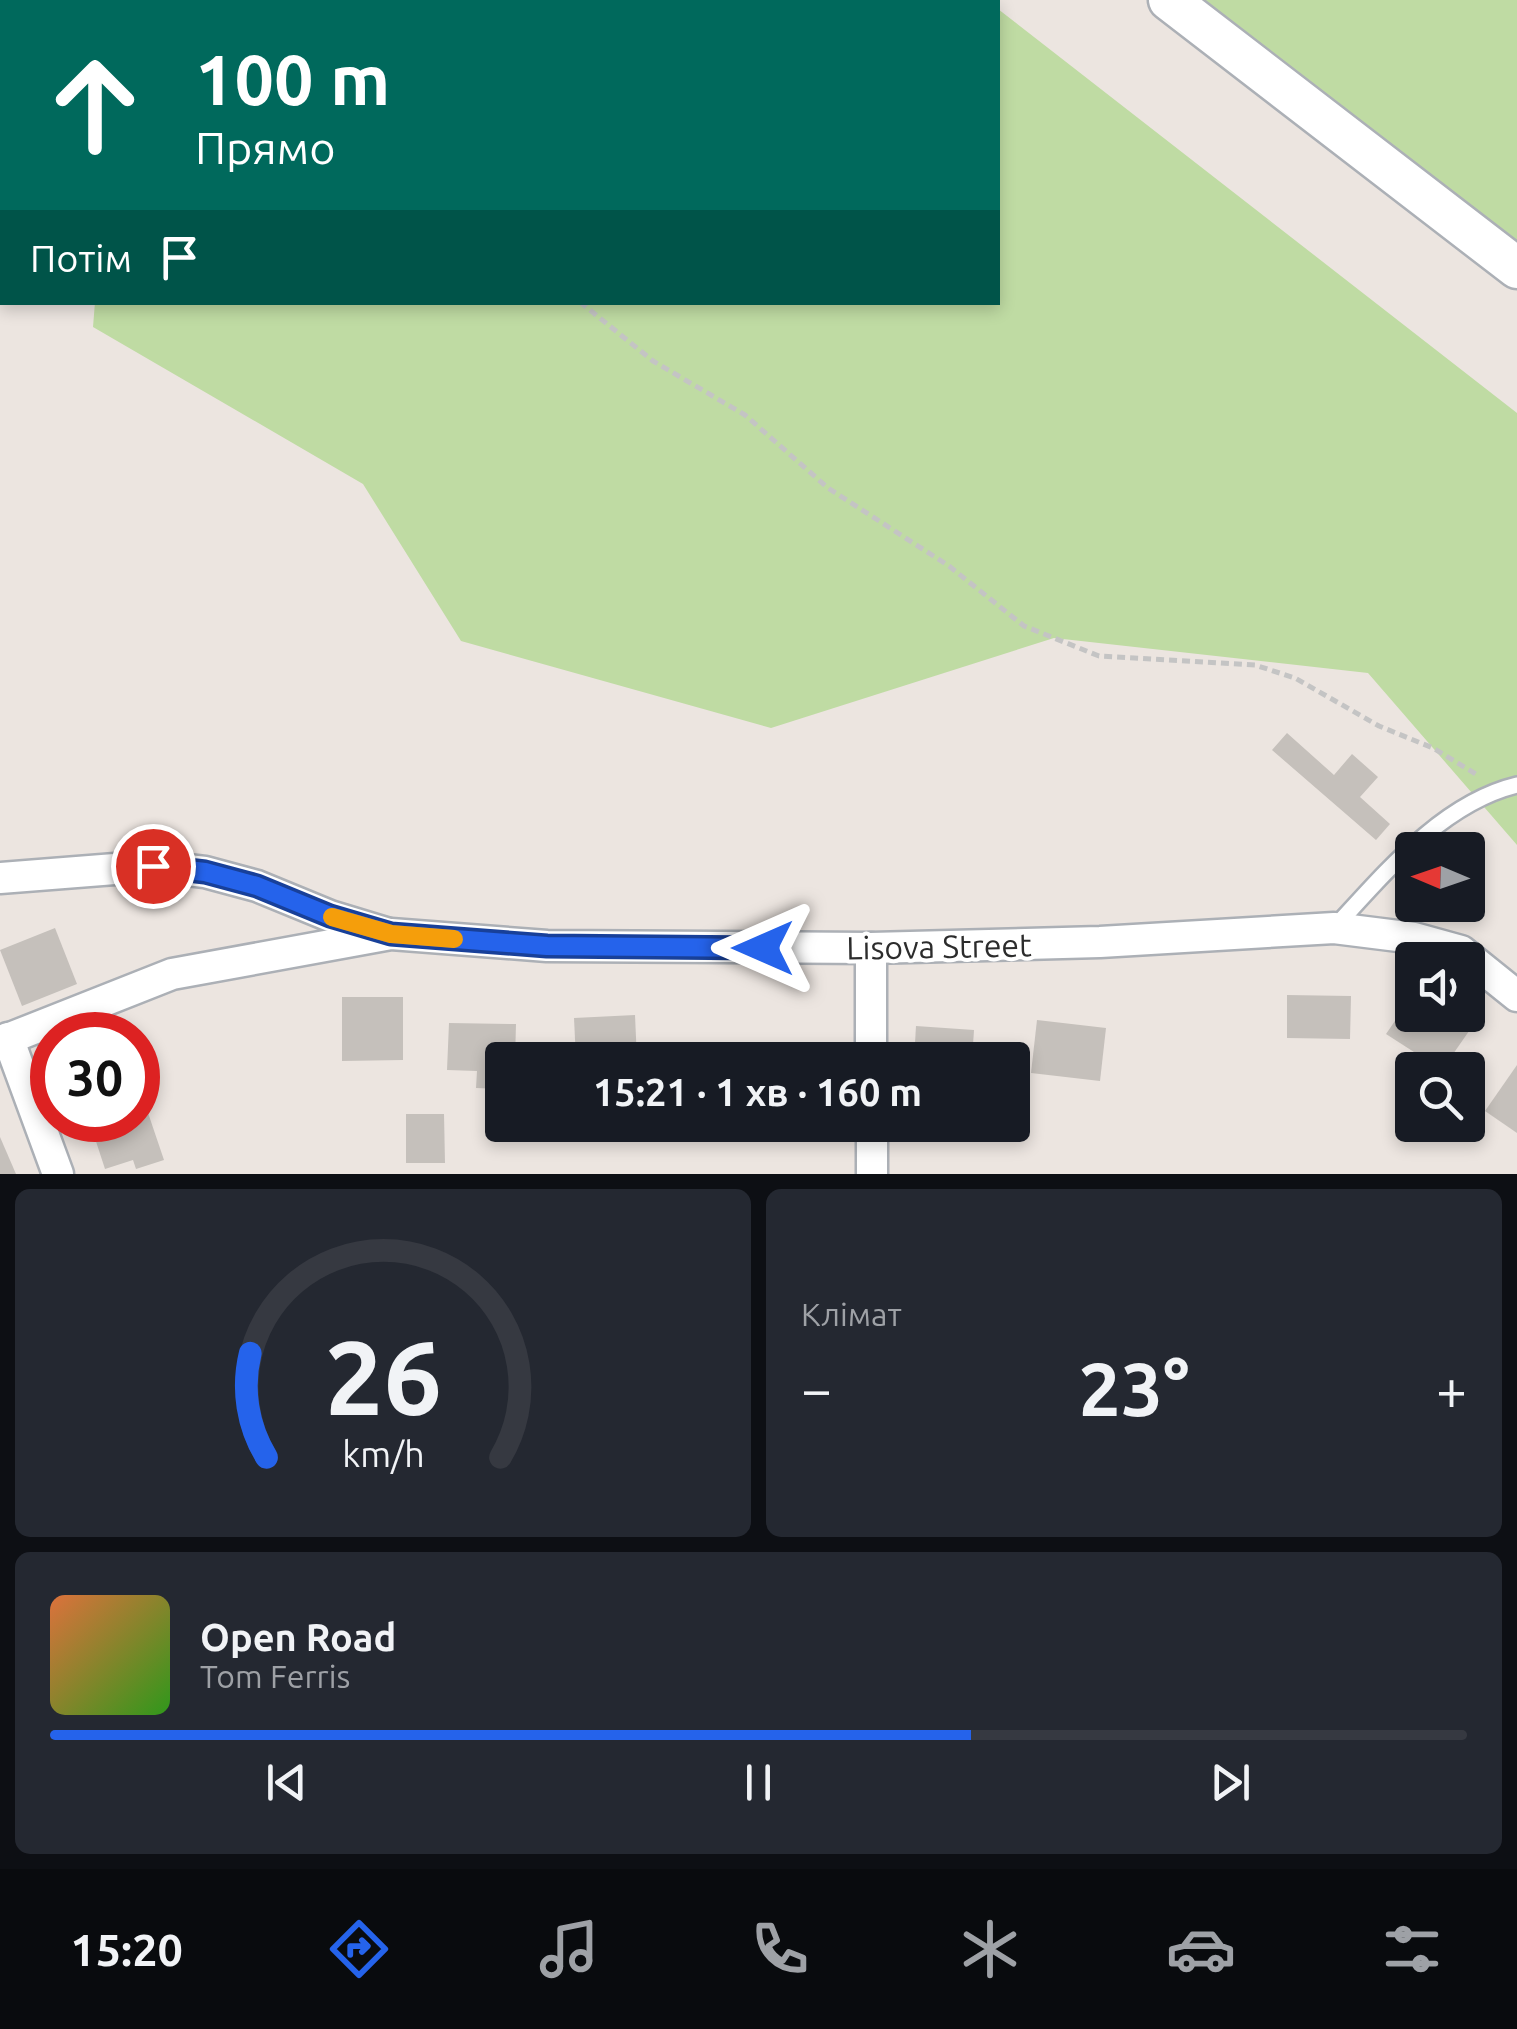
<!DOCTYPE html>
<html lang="uk">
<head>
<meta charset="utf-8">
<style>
  body { margin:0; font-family:Ubuntu,sans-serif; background:#242831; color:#f1f3f6; height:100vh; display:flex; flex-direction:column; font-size:38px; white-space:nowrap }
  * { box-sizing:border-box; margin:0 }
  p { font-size:32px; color:#9ea1a6 }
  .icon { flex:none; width:55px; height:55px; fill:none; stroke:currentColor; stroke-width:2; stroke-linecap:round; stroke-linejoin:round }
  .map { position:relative; height:1174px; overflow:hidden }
  .sheet { display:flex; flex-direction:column; gap:15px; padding:15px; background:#0d0f14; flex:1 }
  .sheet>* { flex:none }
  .guide { position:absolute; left:0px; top:0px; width:1000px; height:305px; box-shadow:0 5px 15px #0003; background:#00695c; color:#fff; overflow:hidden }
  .needle { width:65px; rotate:272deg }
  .buttons { position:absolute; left:1395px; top:832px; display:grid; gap:20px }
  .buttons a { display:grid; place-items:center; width:90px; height:90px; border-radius:10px; background:#171b24; box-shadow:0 5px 15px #0003; font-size:50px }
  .speed { position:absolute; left:30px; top:1012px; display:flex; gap:20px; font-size:50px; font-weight:700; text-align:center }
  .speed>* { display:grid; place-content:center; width:130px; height:130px; border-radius:50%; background:#171b24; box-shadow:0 5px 15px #0003; line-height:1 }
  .speed .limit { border:15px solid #d22; background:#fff; color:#111 }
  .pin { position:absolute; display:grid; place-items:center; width:85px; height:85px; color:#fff; margin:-42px; border:5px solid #fff; border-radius:50%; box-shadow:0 2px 10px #0007 }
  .me { position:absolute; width:110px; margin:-55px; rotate:270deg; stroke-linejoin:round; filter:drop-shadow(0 0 8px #0008) }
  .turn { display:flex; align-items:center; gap:35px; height:210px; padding:0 30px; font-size:45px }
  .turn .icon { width:130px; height:130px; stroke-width:2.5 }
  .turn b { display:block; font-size:70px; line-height:85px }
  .then { display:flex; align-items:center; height:95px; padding:0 30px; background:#0003; gap:20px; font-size:38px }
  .big { font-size:75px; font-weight:700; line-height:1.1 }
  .sheet .widget { flex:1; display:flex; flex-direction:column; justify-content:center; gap:15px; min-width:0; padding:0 35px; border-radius:15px; background:#242831 }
  .sheet .dial { align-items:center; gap:0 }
  .dial svg { height:260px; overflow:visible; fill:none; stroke:#363941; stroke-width:7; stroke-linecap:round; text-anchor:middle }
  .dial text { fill:#f1f3f6; stroke:none }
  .song { display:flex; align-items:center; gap:30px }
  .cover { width:120px; height:120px; border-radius:15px; background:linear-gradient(135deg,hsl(20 70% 55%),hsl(110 70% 35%)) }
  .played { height:10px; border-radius:5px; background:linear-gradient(90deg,#2563eb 65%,#363941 65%) }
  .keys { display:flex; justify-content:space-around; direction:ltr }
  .heat { display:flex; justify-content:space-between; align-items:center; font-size:55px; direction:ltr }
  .sheet .tiles { flex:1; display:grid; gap:15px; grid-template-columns:1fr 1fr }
  .widget:last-child { grid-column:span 2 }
  .trip { position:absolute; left:485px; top:1042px; width:545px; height:100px; border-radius:10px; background:#171b24; box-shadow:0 5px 15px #0003; font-weight:700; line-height:100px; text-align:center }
  .menu { display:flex; height:160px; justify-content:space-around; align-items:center; background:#090b0e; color:#9ea1a6 }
  .menu .icon { width:70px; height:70px }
  .menu .current { color:#2563eb }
  .menu b { font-size:45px; color:#f1f3f6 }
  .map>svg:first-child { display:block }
</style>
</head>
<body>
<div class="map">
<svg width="1517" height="1174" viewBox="0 0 1517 1174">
  <rect width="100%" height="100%" fill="#ece5e0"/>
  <g fill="#bfdba3">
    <polygon points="7,0 986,0 989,2 9,2"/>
    <polygon points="1169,0 1517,0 1517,268"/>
    <polygon points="998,9 1517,413 1517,845 1368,673 1054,638 771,728 461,641 363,484 93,327 95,302 998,302"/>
  </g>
  <g fill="#c5c0bb">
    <polygon points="1287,733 1334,775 1352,754 1378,777 1360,797 1390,824 1376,840 1272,750"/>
    <polygon points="55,928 77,984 22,1006 0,950"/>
    <polygon points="1287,995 1351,996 1350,1039 1287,1038"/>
    <polygon points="1412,996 1412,1015 1468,1015 1468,996 1485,1008 1442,1070 1386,1034"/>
    <polygon points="342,997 403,997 403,1060 342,1061"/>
    <polygon points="635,1015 637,1060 576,1060 574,1018"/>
    <polygon points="1037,1020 1106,1028 1100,1081 1031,1073"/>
    <polygon points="449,1023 516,1024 515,1060 502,1060 501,1089 476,1088 477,1071 447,1070"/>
    <polygon points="916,1026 974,1030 972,1060 914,1060"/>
    <polygon points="1517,1065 1517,1133 1485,1111"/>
    <polygon points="144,1101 164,1160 136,1169 133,1160 105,1169 89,1120 138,1120 138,1103"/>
    <polygon points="406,1114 444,1114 445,1163 406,1163"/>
    <polygon points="733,1125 789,1125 789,1129 734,1134"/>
    <polygon points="0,1137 16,1174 0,1174"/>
  </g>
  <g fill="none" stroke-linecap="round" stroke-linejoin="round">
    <g stroke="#acb0b6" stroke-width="20">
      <path id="service" d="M 1334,928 C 1384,874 1442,803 1517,785"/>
    </g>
    <g stroke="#acb0b6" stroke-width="35">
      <g id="minor">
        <polyline points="47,2 47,0"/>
        <polyline points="0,114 2,115"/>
        <polyline points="0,196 2,187"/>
        <polyline points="0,878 153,866 205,872 257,886 330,916 386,933"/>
        <polyline points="871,948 871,1060"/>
        <polyline points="8,1038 58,1174"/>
        <polyline points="0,1042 172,974 391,934 547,946 871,948 1100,942 1334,928 1414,938 1461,951 1517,996"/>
        <polyline points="872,1125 872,1174"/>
      </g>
    </g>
    <g stroke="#acb0b6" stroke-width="45">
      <polyline id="tertiary" points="1169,0 1517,268"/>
    </g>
    <g stroke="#c4c4c4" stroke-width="5" stroke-dasharray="8 5" stroke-linecap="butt">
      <polyline points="169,0 173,2"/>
      <polyline points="580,302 653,361 745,415 828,488 949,566 1024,626 1099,656 1255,665 1295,678 1379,726 1433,748 1479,776"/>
    </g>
    <use href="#service" stroke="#fff" stroke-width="15"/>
    <use href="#minor" stroke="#fff" stroke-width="30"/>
    <use href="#tertiary" stroke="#fff" stroke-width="40"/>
  </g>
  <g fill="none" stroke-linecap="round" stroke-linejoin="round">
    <g stroke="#184099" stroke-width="25">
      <polyline id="route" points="153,866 205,872 257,886 330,916 391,934 547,946 763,948"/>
    </g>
    <use href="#route" stroke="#2563eb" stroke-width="18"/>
    <polyline stroke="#f59e0b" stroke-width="18" points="332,917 391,934 454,939"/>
  </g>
  <g text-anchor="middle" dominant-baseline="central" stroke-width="8" stroke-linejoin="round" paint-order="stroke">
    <g font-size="32" fill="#2c2c2c" stroke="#fff">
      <text transform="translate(939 946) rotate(-1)">Lisova Street</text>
    </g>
  </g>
</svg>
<div class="buttons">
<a><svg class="needle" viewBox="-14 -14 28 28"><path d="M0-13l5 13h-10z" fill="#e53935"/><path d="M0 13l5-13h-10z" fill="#9ea1a6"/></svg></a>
<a><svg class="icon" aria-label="sound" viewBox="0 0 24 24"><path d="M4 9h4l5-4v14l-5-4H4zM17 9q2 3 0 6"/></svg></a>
<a><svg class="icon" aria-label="search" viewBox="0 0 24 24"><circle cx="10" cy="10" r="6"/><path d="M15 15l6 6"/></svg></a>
</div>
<div class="speed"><div class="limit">30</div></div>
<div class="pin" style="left:153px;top:866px;background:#d93025"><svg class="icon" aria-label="arrive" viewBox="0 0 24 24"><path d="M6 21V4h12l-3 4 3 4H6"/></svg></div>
<svg class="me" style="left:763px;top:948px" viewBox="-20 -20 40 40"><path d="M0-17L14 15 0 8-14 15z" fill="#2563eb" stroke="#fff" stroke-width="4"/></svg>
<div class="trip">15:21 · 1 хв · 160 m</div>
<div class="guide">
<div class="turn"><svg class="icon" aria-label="ahead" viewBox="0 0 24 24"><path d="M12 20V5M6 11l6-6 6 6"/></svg><div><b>100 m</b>Прямо</div></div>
<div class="then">Потім<svg class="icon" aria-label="arrive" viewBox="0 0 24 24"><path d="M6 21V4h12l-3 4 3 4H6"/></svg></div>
</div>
</div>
<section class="sheet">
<div class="tiles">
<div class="widget dial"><svg viewBox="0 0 100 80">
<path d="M14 69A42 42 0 1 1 86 69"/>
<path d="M14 69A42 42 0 0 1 9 37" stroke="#2563eb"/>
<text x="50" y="56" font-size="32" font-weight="700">26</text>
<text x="50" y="72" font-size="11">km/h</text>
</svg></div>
<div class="widget"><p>Клімат</p>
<div class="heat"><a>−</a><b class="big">23°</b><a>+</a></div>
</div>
<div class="widget">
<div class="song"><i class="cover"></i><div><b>Open Road</b><p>Tom Ferris</p></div></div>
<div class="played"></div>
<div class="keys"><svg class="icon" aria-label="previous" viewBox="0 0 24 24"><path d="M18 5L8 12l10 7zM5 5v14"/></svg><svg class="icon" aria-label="pause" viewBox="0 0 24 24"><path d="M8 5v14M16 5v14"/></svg><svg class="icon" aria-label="next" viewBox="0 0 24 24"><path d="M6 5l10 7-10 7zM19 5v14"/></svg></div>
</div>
</div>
</section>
<nav class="menu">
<b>15:20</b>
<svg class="icon current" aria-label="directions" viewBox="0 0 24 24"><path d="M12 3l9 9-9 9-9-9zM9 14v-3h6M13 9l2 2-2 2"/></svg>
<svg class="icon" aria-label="music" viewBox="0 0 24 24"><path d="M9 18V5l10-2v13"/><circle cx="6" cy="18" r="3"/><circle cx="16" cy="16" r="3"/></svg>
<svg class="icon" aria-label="phone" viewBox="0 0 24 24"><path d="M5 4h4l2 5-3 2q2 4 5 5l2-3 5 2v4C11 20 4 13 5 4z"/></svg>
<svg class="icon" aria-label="climate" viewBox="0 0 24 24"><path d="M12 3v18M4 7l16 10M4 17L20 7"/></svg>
<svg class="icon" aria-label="car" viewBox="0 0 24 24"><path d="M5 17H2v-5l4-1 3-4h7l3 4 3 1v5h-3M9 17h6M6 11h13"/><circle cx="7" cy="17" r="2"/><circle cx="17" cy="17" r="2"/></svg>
<svg class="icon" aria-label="filters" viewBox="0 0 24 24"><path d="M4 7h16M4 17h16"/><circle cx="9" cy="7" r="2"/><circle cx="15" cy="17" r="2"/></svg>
</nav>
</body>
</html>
